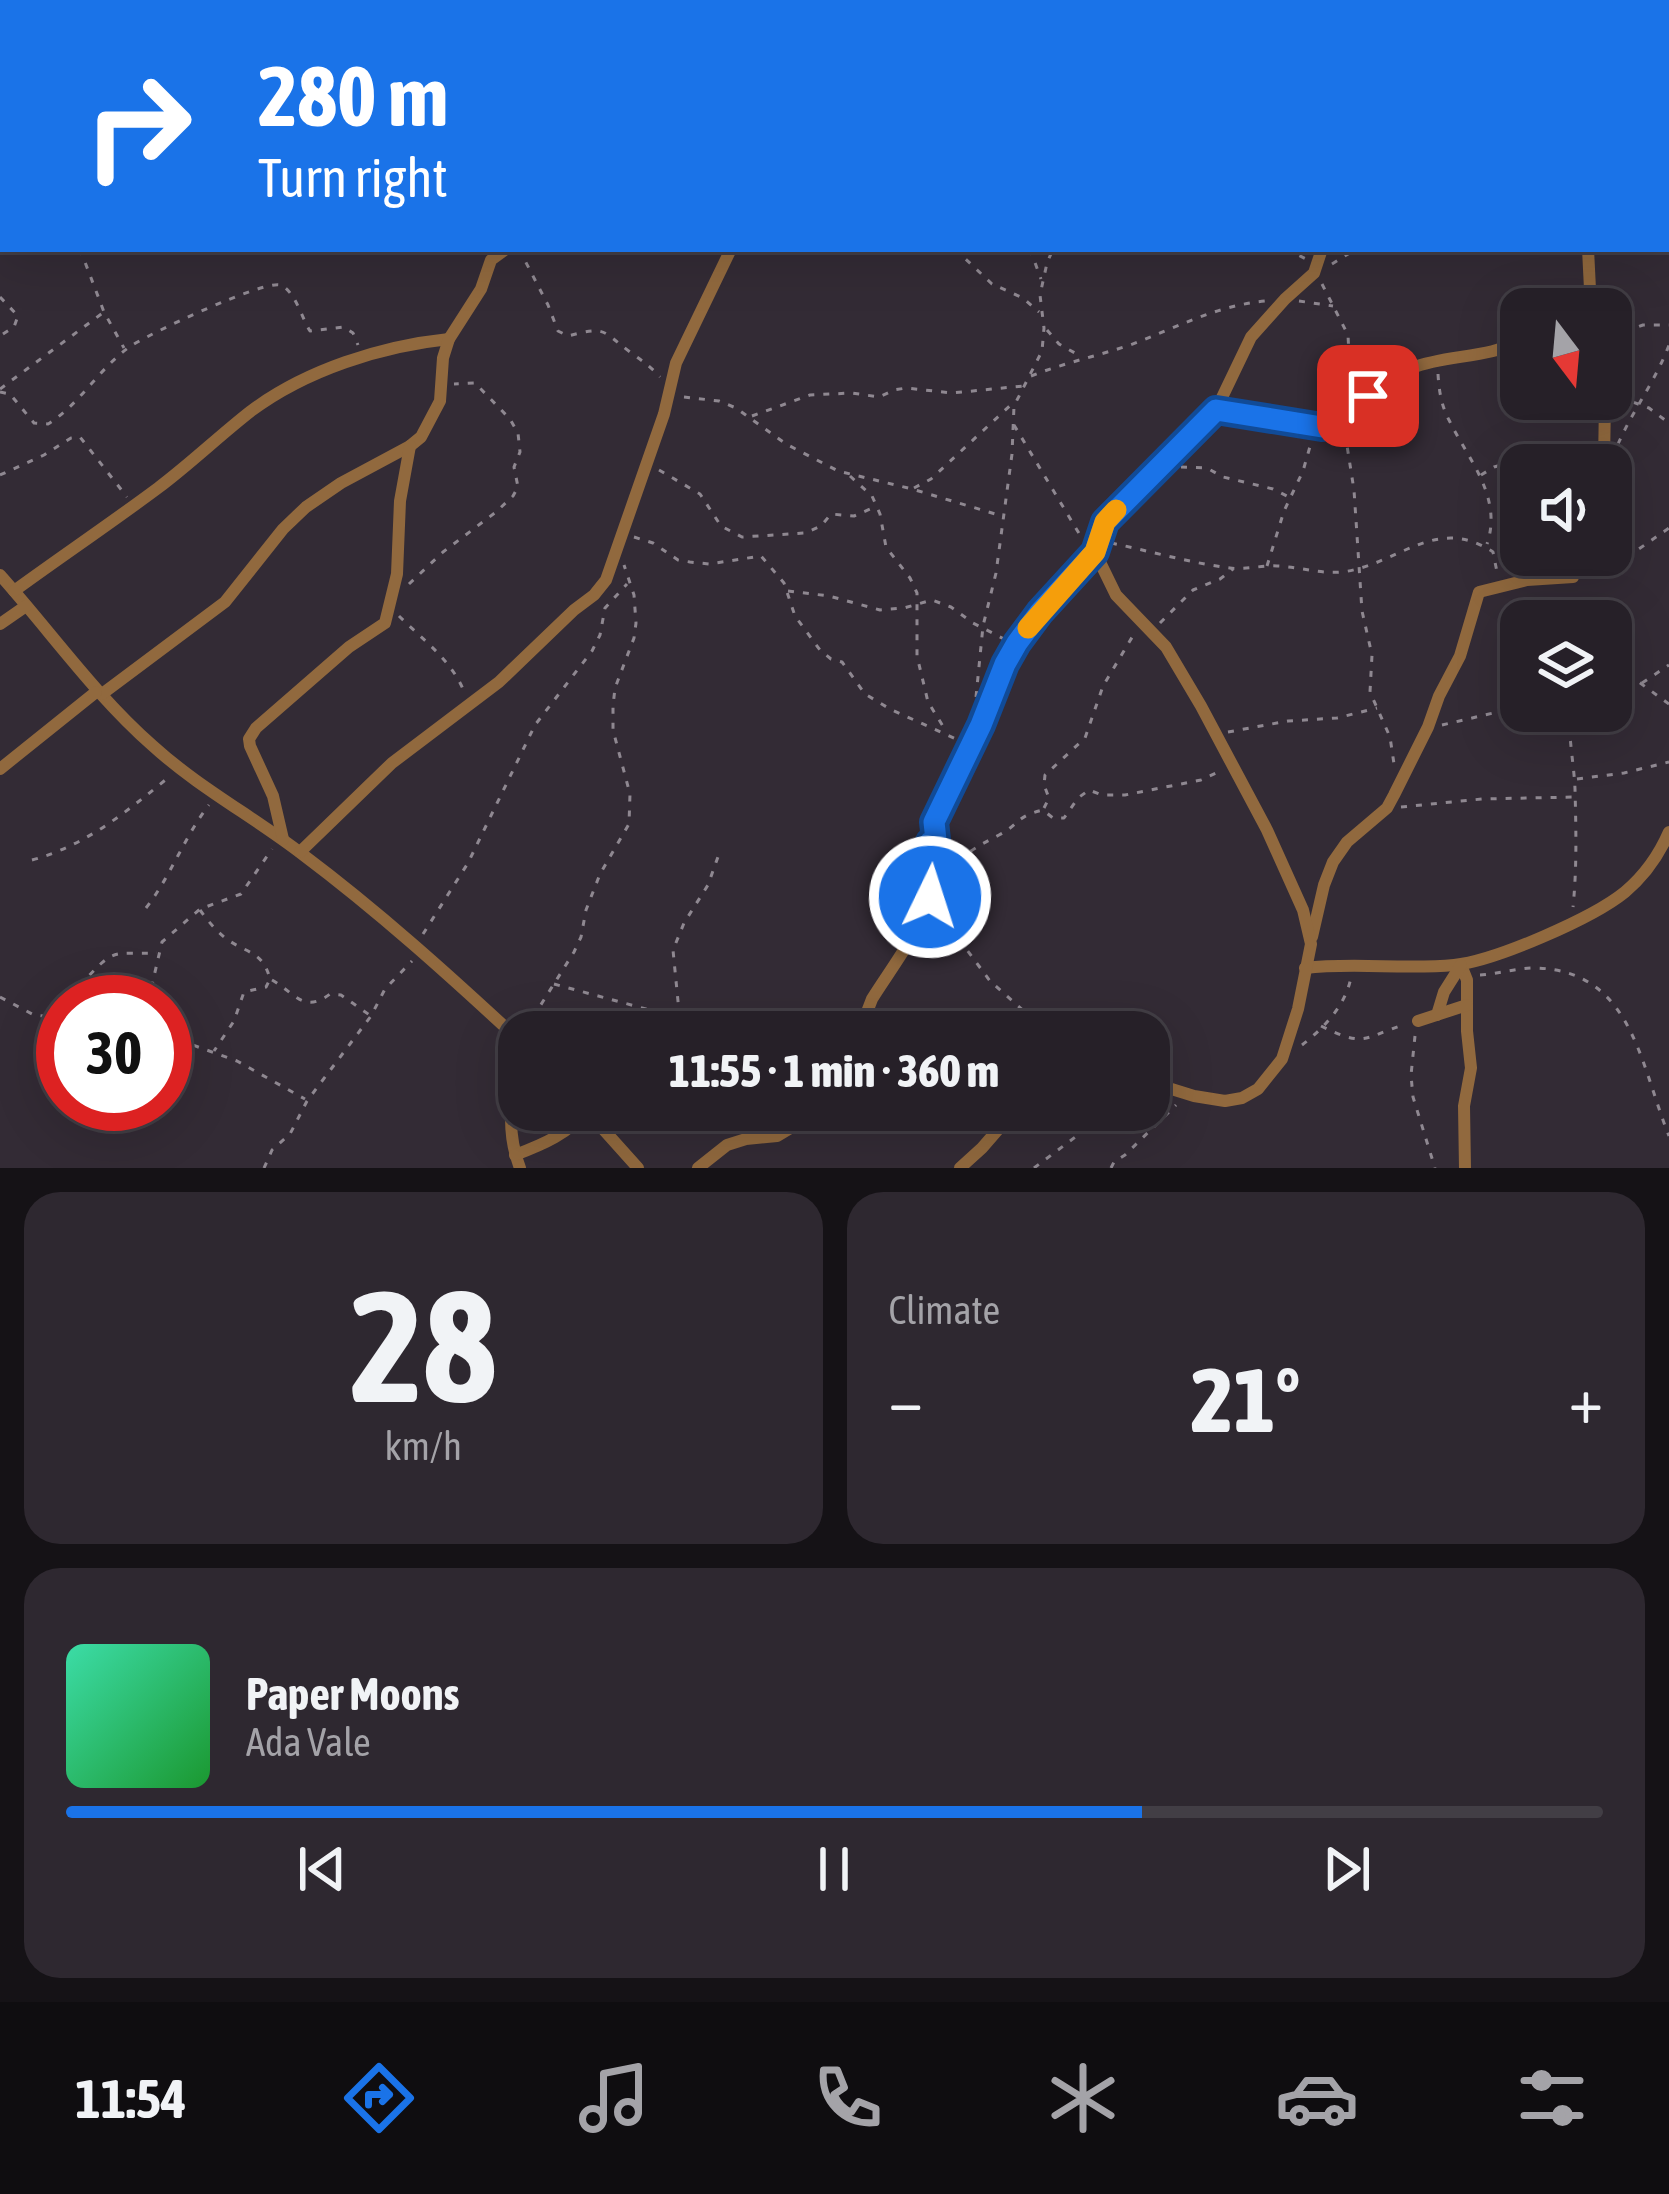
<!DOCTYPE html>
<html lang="en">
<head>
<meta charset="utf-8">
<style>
  body { margin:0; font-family:"Asap Condensed",sans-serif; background:#2e2830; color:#f1f3f6; height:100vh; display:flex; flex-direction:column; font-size:45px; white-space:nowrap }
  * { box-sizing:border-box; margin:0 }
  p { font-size:39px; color:#a4a3a8 }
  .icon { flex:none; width:66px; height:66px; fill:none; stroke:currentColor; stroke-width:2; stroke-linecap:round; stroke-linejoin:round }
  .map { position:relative; height:1168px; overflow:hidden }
  .details { display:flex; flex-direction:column; gap:24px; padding:24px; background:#151216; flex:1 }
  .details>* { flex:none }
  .hud { position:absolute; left:0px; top:0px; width:1671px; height:252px; box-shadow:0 12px 48px #0002,0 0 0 3px #423e45; background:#1a73e8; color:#fff; overflow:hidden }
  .needle { width:78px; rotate:164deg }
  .tools { position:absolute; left:1500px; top:288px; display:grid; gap:24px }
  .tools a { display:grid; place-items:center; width:132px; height:132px; border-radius:24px; background:#262028; box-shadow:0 12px 48px #0002,0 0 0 3px #423e45; font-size:60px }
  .speed { position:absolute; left:36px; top:975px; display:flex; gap:24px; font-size:60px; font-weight:700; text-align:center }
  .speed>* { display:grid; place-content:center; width:156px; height:156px; border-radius:50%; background:#262028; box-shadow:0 12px 48px #0002,0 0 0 3px #423e45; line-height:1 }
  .speed .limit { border:18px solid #d22; background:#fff; color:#111 }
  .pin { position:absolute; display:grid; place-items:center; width:102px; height:102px; color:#fff; margin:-51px; border-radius:24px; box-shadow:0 6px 18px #0006 }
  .me { position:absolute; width:132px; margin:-66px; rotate:4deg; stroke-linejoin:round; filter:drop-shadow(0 0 9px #0008) }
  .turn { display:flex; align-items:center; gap:42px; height:252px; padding:0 60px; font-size:54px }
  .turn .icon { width:156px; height:156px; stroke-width:2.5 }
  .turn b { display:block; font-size:84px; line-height:102px }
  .big { font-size:90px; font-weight:800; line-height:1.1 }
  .details .card { flex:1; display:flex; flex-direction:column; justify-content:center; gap:18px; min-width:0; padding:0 42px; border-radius:36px; background:#2e2830 }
  .details .dial { align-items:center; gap:0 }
  .dial b { font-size:156px; line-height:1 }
  .song { display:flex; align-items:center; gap:36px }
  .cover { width:144px; height:144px; border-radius:18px; background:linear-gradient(135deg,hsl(160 70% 55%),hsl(130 70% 35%)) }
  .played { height:12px; border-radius:6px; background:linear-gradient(90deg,#1a73e8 70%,#423e45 70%) }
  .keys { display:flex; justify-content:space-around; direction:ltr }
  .heat { display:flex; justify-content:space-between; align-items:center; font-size:66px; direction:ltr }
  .details .tiles { flex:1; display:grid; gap:24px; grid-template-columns:1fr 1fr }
  .card:last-child { grid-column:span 2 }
  .trip { position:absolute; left:498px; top:1011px; width:672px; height:120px; border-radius:36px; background:#262028; box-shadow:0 12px 48px #0002,0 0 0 3px #423e45; font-weight:800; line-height:120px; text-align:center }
  .menu { display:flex; height:192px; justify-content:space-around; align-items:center; background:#0f0d10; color:#a4a3a8 }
  .menu .icon { width:84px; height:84px }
  .menu .current { color:#1a73e8 }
  .menu b { font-size:54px; color:#f1f3f6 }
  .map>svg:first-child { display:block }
</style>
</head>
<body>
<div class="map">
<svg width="1669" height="1168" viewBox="0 0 1669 1168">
  <rect width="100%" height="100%" fill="#332b35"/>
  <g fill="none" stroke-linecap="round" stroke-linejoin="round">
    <g stroke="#8f8891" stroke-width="3" stroke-dasharray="6 9" stroke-linecap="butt">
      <polyline points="500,0 501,3"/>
      <polyline points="637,0 637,3"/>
      <polyline points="1327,0 1332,3"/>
      <polyline points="229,3 231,0"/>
      <polyline points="1360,3 1361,0"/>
      <polyline points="1566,3 1568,0"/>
      <polyline points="0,12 3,36"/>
      <polyline points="1668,83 1669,83"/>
      <polyline points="0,219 3,217"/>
      <polyline points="80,249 104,312 124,348"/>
      <path d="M 519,249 L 548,305 L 558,331 L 568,336 C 606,326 601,330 630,352 C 641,360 650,366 660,377"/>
      <polyline points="955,249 992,284 1023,298 1039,312"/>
      <polyline points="1030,249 1041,279"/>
      <polyline points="1286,249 1306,259"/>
      <polyline points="1332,264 1356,249"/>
      <polyline points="1322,284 1348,335 1351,394"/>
      <polyline points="0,297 18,316 14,327 0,336"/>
      <polyline points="1299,301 1333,306"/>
      <polyline points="1047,330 1059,344 1082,357"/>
      <polyline points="1611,337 1643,325 1669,325"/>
      <path d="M 1438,374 C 1439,390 1441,405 1449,420 C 1468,459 1503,497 1487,544"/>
      <path d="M 1031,376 C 1064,363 1097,356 1130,345 C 1176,328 1217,305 1266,301"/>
      <polyline points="0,389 104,312"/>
      <path d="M 0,392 L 10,394 L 34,423 L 48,424 C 80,404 98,370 128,348 C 145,335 264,280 280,285 C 295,290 302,319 310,331 L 344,327 L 353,333 L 358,345"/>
      <polyline points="684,397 719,401 736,408 786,444 838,471 912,489 1002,516"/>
      <polyline points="1619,397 1649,408 1669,423"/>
      <polyline points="752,416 810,395 852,393 879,397 894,390 906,388 952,393 1023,386"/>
      <polyline points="1014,425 1083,540"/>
      <polyline points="1345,433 1354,490 1362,611 1372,655 1370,692 1390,737 1394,764"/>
      <path d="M 1618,444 C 1633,410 1656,380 1669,345"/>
      <polyline points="1181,467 1207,468 1223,477 1273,489 1291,498"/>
      <polyline points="659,470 700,494 721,526 742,537 805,533 821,526 831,514 854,516 877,506"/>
      <polyline points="0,475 44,455 71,438 80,437 127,497"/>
      <polyline points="1481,475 1494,467 1520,460 1559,463 1591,450"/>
      <polyline points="850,476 872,496 880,514 886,547 910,578 917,593 917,656 928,702 946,731"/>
      <polyline points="914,488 931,479 1015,401"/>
      <polyline points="634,537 653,543 678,560 690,562 709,564 761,556 784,583 795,616 820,650 831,659 842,662 865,694 890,709 958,740"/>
      <path d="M 1111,543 C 1150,551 1190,563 1230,568 C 1246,570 1262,565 1277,566 C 1300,567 1319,574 1342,572 C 1398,565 1436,514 1493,552 L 1497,572"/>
      <polyline points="1267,566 1284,511 1303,471 1311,443"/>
      <polyline points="1586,575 1613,567 1669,528"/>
      <polyline points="409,584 443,552 496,512 513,496 518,487 514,467 520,452 518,433 510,419 475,383 454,384"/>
      <polyline points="788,591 829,596 880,610 904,608 932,600 951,607 973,623 1004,639"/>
      <path d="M 399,616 C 422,639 450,659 463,689"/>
      <polyline points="1160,623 1193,590 1220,579 1233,569"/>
      <polyline points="1611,677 1636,680 1669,704"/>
      <polyline points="1642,683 1669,665"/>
      <polyline points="976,697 983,626 996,573 1012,454 1014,406 1042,351 1044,328 1040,295 1047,263 1053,249"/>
      <path d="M 1570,711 C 1568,738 1574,763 1575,789 C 1576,828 1577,868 1573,907"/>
      <polyline points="1442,725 1502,711 1521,703"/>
      <polyline points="1228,732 1288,721 1337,718 1377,708"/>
      <polyline points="1577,779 1624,773 1669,762"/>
      <polyline points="1401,807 1482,799 1575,797"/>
      <polyline points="1044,808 1049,798 1044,785 1045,775 1085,738 1103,686 1134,634"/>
      <path d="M 948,843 L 963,857 C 975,847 986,842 999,835 C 1020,824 1016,816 1043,810 L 1053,818 L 1064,818 L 1078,798 L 1089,790 L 1102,795 L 1125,795 L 1201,780 L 1218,772"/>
      <path d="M 32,860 C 87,845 126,812 169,777"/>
      <path d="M 146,908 C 171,876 184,837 209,805"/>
      <path d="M 200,910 C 208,921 217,932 228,940 C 249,954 263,952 270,979 L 266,987 L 244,992 L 234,1021 L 214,1051"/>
      <polyline points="931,926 964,946 990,981 1026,1013 1040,1032"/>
      <polyline points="423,934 468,863 535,725 592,651 600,635 605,608 627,584"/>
      <path d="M 1480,975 C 1498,974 1516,968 1535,968 C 1632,970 1640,1064 1669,1136"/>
      <path d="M 272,980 C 295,993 304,1014 330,994 L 341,995 L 371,1016"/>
      <polyline points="554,984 646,1009 664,1032"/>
      <polyline points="0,997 34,1015 63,1018"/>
      <path d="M 92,1002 L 86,993 L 86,979 C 116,946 114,955 157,953"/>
      <polyline points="148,1002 162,942 200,909 241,894 272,849"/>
      <path d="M 1321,1026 C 1366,1048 1362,1038 1406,1024"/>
      <polyline points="525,1030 574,952 581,937 586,910 600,874 629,824 630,794 613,730 613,706 615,688 634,638 636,623 634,595 624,565"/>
      <polyline points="681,1032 673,950 684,923 708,885 719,854"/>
      <polyline points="165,1035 237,1061 305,1099"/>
      <polyline points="1415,1036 1411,1075 1413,1097 1435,1168"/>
      <path d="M 1302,1045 C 1324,1028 1346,1005 1351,977"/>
      <polyline points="1149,1107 1171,1107"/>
      <polyline points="727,1110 739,1128"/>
      <polyline points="264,1168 272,1150 290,1134 307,1101 371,1016 385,989 412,961"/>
      <polyline points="1034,1168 1098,1120 1122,1110"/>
      <polyline points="1111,1168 1114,1162 1125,1155 1176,1105"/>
    </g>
    <g stroke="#91693e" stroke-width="12">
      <polyline points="1238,0 1241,3"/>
      <polyline points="882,3 884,0"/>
      <polyline points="1095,3 1097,0"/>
      <polyline points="1588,249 1591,309"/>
      <path d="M 1216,410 C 1242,415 1313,435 1336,423 C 1347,418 1355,407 1365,399 C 1379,388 1395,375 1412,368 C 1447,354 1489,359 1521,340"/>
      <polyline points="1604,465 1605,399"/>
      <path d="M 0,575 C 51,632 95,695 153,746 C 198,787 254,817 302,854 C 378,911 449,975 519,1040"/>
      <path d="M 14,591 C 62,556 111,523 158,488 C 190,464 219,436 251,411 C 306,370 381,346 449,339"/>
      <polyline points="0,624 26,606"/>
      <polyline points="102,694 225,602 283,529 306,507 341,483 410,446 421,437 440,401 443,358 449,339 481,289 491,260 506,249"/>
      <polyline points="0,769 96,692"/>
      <polyline points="283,839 273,796 250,746 249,739 256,728 349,647 385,623 397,574 400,501 410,446"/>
      <polyline points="300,852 392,763 499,682 574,610 594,595 606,580 664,414 676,363 731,249"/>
      <polyline points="1312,937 1324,885 1333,862 1347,842 1387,808 1394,795 1428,727 1439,696 1460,656 1479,592 1527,580 1573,577 1577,555"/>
      <polyline points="1461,965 1467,980 1467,1031 1471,1068 1464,1106 1465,1168"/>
      <path d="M 1305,968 C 1355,962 1404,970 1454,965 C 1495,961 1593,918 1625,892 C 1644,876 1659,855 1669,832"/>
      <polyline points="1437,1015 1444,992 1461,965"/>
      <polyline points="1418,1021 1467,1005"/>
      <path d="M 865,1032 L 867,1012 L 872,999 C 888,973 923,927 929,898 C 934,878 919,862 930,842 L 936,840 L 933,822 L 962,766 L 1005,663 L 1017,643 L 1040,612 L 1095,552"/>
      <path d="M 519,1071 C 509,1103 508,1137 520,1168"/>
      <polyline points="1149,1082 1194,1096 1225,1101 1242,1098 1258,1089 1282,1059 1298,1009 1311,944 1303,910 1267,830 1201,706 1166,647 1116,595 1095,552 1097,540 1105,522 1115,510 1146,483 1216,410 1251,337 1285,299 1314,273 1322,249"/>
      <polyline points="586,1110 638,1168"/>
      <path d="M 515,1155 C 544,1144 568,1134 587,1110"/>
      <polyline points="698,1168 727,1145 746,1139 777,1136 797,1124 810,1110"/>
      <polyline points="960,1168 982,1148 1015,1110"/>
    </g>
  </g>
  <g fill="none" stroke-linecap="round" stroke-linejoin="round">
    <g stroke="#114b97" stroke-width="30">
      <path id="route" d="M 930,897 C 931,877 920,861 930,842 L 936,840 L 934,822 L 981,725 L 1005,664 L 1017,643 L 1040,612 L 1095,552 L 1105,522 L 1216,410 L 1322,427 L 1340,421 L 1368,396"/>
    </g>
    <use href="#route" stroke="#1a73e8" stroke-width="21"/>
    <polyline stroke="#f59e0b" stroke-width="21" points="1028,628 1095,552 1105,522 1116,510"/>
  </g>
</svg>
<div class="tools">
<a><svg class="needle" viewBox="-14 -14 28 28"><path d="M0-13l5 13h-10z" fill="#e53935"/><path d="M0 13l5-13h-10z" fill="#a4a3a8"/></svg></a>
<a><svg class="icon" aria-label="sound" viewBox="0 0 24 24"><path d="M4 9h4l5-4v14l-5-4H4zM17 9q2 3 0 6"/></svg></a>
<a><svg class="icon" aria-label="layers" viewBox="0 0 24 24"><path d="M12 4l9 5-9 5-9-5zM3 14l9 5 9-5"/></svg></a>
</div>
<div class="speed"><div class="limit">30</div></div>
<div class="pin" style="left:1368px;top:396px;background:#d93025"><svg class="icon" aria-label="arrive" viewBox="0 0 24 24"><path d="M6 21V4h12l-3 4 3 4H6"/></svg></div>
<svg class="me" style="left:930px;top:897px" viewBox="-20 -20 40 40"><circle r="17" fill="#1a73e8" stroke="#fff" stroke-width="3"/><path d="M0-11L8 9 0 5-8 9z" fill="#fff"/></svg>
<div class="trip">11:55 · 1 min · 360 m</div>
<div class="hud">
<div class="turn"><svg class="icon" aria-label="right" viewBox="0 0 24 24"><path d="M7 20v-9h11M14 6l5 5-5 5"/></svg><div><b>280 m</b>Turn right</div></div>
</div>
</div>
<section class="details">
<div class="tiles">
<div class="card dial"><b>28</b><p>km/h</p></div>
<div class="card"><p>Climate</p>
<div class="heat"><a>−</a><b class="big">21°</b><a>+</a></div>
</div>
<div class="card">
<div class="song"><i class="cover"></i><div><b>Paper Moons</b><p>Ada Vale</p></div></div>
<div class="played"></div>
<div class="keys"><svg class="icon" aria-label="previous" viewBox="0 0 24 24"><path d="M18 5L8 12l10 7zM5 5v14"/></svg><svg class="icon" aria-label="pause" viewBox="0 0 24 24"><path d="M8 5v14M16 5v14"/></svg><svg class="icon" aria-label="next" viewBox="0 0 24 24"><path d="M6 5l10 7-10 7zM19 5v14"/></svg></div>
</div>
</div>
</section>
<nav class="menu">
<b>11:54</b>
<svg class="icon current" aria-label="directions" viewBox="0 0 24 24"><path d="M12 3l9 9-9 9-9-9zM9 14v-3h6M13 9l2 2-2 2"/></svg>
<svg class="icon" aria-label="music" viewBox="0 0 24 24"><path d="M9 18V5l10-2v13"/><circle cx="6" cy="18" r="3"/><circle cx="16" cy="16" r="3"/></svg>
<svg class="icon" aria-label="phone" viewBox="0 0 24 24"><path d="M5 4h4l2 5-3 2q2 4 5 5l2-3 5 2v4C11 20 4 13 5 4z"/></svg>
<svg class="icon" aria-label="climate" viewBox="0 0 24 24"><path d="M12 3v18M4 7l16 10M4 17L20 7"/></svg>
<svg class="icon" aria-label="car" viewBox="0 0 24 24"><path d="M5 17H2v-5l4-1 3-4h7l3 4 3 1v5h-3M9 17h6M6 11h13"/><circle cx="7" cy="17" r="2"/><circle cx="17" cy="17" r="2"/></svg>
<svg class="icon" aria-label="filters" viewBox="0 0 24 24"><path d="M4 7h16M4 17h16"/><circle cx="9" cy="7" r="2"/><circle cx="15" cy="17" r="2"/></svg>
</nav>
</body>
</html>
